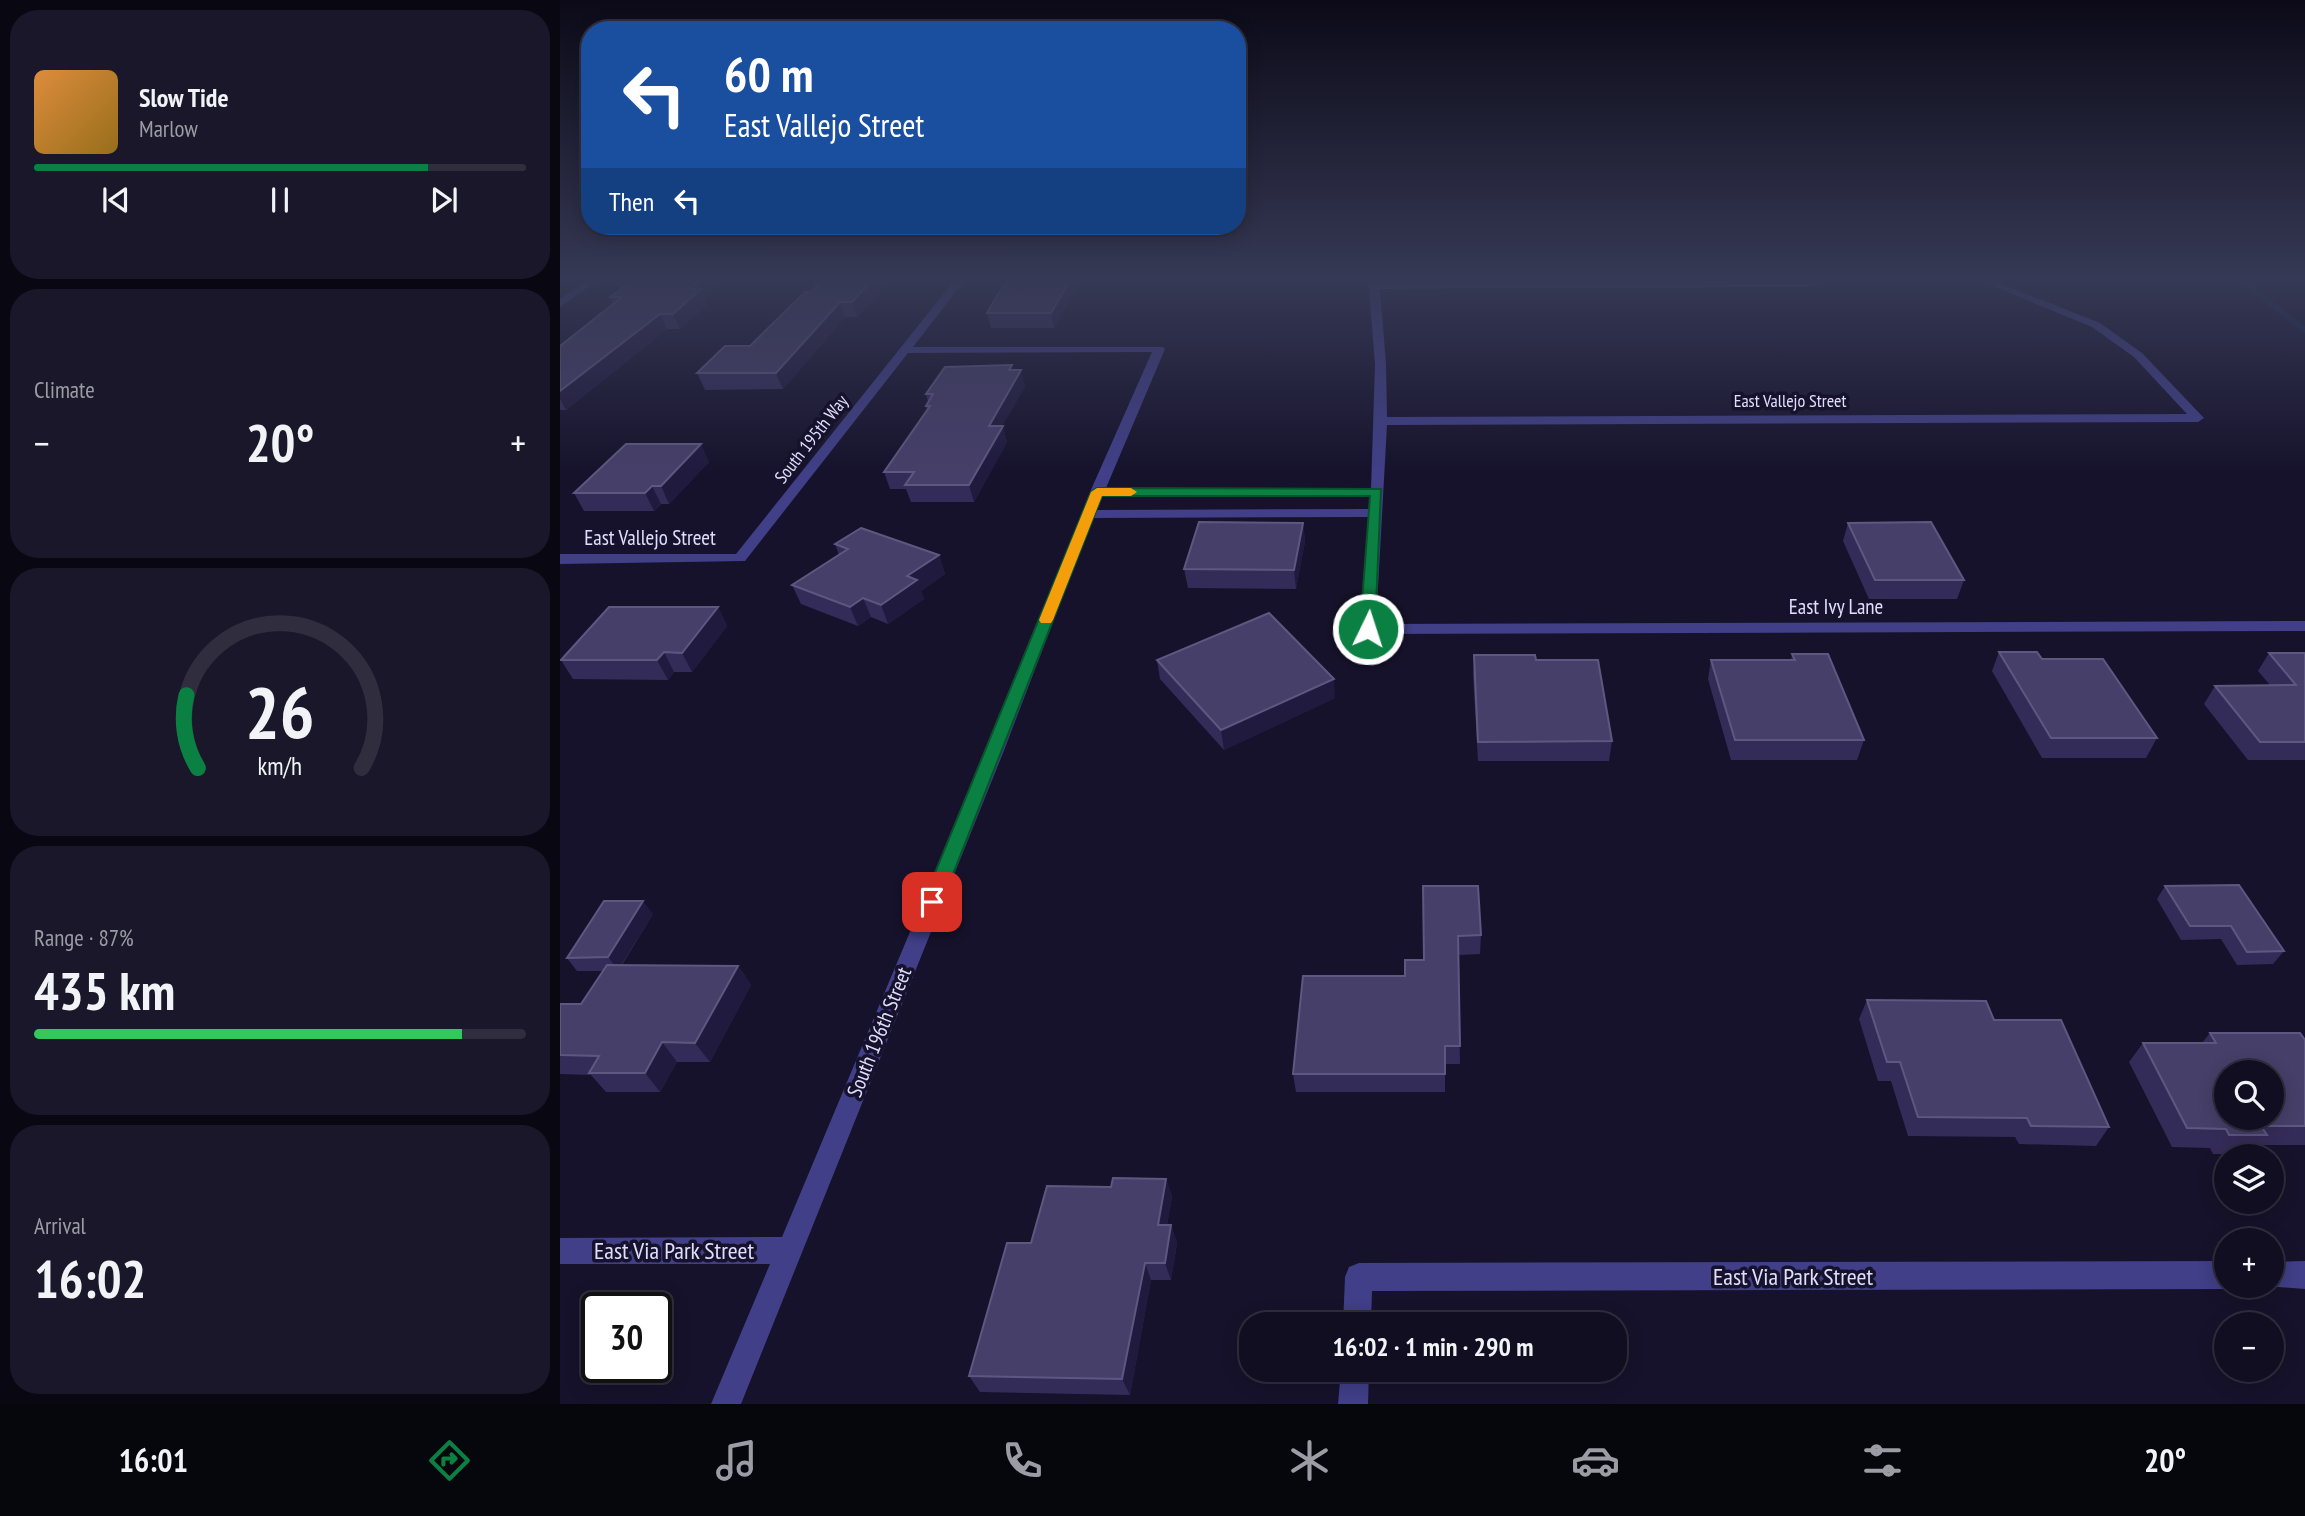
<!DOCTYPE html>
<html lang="en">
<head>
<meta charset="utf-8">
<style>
  body { margin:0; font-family:"PT Sans Narrow",sans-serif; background:#191729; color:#f1f3f6; height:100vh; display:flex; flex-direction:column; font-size:26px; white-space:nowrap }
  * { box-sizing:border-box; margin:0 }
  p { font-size:23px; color:#9c9ca5 }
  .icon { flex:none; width:38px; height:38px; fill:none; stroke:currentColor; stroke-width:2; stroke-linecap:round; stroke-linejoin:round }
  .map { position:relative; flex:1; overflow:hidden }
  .panel { display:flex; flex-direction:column; gap:10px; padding:10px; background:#090812; width:560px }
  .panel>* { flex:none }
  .banner { position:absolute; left:21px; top:21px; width:665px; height:214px; border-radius:28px; box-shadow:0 4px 18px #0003,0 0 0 2px #302e3e; background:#1a4fa0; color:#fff; overflow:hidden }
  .controls { position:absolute; left:1654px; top:1060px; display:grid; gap:14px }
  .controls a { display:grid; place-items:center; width:70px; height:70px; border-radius:50%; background:#100e20; box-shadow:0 4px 18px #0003,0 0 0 2px #302e3e; font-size:35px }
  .speed { position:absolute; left:21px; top:1292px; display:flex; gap:14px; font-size:35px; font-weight:700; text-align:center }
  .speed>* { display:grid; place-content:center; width:91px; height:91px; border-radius:50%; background:#100e20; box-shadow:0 4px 18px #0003,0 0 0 2px #302e3e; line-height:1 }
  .speed .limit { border:4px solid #111; border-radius:10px; background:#fff; color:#111 }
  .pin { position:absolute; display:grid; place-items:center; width:60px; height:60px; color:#fff; margin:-30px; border-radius:14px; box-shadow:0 4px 10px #0006 }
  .me { position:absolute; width:77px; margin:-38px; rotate:4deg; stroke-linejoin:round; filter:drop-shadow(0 0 5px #0008) }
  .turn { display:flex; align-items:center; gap:24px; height:147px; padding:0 28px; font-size:32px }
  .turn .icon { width:91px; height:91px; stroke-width:2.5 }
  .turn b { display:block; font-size:49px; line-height:60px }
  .then { display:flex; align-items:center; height:66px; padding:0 28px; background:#0003; gap:14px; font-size:26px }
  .big { font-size:52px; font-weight:600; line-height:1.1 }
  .panel .card { flex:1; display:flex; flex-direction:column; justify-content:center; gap:10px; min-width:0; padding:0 24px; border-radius:28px; background:#191729 }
  .panel .dial { align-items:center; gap:0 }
  .dial svg { height:182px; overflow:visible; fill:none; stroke:#302e3e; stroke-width:7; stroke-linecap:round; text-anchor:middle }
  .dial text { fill:#f1f3f6; stroke:none }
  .song { display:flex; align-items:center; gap:21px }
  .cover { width:84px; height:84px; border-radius:10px; background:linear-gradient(135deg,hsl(30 70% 55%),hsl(40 70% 35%)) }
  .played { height:7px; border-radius:4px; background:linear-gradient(90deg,#0b8043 80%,#302e3e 80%) }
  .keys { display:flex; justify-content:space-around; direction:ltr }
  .heat { display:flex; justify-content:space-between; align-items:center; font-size:38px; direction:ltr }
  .charge { height:10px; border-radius:5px; background:linear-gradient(90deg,#34c759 87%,#302e3e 0) }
  .trip { position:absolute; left:679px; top:1312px; width:388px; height:70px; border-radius:28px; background:#100e20; box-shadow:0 4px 18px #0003,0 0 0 2px #302e3e; font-weight:600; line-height:70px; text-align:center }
  .tab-bar { display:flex; height:112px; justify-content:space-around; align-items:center; background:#06060d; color:#9c9ca5 }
  .tab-bar .icon { width:49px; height:49px }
  .tab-bar .on { color:#0b8043 }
  .tab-bar b { font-size:32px; color:#f1f3f6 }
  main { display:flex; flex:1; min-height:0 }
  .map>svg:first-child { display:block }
</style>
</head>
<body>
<main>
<section class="panel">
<div class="card">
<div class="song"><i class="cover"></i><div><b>Slow Tide</b><p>Marlow</p></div></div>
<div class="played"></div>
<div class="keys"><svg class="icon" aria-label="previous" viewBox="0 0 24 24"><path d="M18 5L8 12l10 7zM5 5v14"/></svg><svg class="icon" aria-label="pause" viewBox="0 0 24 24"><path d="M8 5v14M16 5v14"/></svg><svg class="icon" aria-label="next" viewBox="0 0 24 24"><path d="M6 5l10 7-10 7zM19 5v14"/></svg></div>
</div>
<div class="card"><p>Climate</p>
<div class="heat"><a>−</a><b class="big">20°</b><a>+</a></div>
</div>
<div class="card dial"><svg viewBox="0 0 100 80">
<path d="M14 69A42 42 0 1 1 86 69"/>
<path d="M14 69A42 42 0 0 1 9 37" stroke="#0b8043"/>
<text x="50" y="56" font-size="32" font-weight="700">26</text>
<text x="50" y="72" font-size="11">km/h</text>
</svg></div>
<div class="card"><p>Range · 87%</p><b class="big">435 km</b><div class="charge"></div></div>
<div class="card"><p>Arrival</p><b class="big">16:02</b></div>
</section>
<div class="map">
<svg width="1745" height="1404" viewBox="0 0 1745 1404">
  <rect width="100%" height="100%" fill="#16122b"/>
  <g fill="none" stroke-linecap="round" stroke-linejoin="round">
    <polyline stroke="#0d2449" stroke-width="6" points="1678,277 1745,330"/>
    <g fill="#403f88" fill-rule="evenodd">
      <polygon points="32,277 43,277 0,307 0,299"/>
      <path d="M 397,277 L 407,277 L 353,347 L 603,347 L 605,349 L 546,488 L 811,488 L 815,364 L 808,277 L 818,277 L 819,283 L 1248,281 L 1265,277 L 1273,279 L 1248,287 L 820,289 L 826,364 L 827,417 L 1627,414 L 1574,357 L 1532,327 L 1411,277 L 1424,277 L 1540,323 L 1582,353 L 1644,418 L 1638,422 L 827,425 L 816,624 L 1745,621 L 1745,631 L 808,634 L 800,629 L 809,517 L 533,518 L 443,753 L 181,1404 L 151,1404 L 210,1264 L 0,1264 L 0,1238 L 222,1237 L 425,753 L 530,492 L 592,352 L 348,353 L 185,561 L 0,564 L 0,554 L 176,554 ZM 543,496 L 811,496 L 810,509 L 537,510 Z"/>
      <polygon points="1666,1261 1666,1286 1672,1286 1666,1289 812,1291 811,1325 783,1325 785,1277 789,1267 799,1263"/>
      <polygon points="1745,1261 1745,1289 1706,1286 1712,1286 1712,1262"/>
      <polygon points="781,1370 809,1370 808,1404 778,1404"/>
    </g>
  </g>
  <g fill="#342c58">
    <polygon points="77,277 169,277 145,298 147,305 120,329 107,329 6,410 0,410 0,346 53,304 50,297"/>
    <polygon points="334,277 297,317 285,317 223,389 145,390 137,373 190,346 251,292"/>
    <polygon points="451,277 523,277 494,328 431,328 427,313"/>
    <polygon points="453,370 465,386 442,426 447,442 414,502 351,502 346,489 330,489 324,472 367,410 366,406 368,402 366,394"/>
    <polygon points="149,462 109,504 101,504 94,511 24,511 14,493"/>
    <polygon points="743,523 745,541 736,589 628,588 624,569"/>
    <polygon points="1288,523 1404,580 1397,599 1309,599 1283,541"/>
    <polygon points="275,544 379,555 385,574 361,591 364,599 328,624 311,617 298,626 241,604 232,585 279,555"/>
    <polygon points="158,607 167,626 132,672 114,672 108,680 13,679 1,660"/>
    <polygon points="1439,652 1482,659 1597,738 1586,758 1482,758 1432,671"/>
    <polygon points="1709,653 1745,653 1745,760 1688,760 1644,704 1655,686 1710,685 1698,671"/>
    <polygon points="1232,654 1304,740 1297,760 1171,760 1148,679 1151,660 1231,660"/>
    <polygon points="914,655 976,660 1052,741 1049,761 918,761 913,675"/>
    <polygon points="597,660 775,698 664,750 600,679"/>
    <polygon points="863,886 921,935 920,954 898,955 900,1064 885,1064 885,1092 736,1092 733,1074 864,960"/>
    <polygon points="1605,886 1724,951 1713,964 1677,965 1661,939 1621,940 1597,899"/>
    <polygon points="93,914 62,965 178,966 191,985 150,1062 117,1062 100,1092 46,1092 31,1075 0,1074 0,1004 21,1004 43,971 17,971 7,958"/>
    <polygon points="1307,1000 1434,1020 1549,1127 1536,1146 1459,1144 1455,1137 1348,1136 1331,1081 1318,1081 1299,1019"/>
    <polygon points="1650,1033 1745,1040 1745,1145 1698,1145 1690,1154 1653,1154 1650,1148 1612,1147 1569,1062 1583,1043 1642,1043"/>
    <polygon points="606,1179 612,1197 607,1225 611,1225 617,1243 611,1280 591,1280 570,1395 420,1392 409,1376 551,1187"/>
  </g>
  <g fill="#201a3e">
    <polygon points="145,277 169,277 145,298 147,305 120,329 113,314 130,289"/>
    <polygon points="315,277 334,277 297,317 292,302"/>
    <polygon points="512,277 523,277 494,328 491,313"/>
    <polygon points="280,302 285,317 223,389 216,373"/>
    <polygon points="100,314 107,329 6,410 0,399 0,391"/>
    <polygon points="452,365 455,380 461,370 465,386 433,442 429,426 449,370"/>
    <polygon points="443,426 447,442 414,502 409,485"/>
    <polygon points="141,444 149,462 109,504 101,486"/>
    <polygon points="92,486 101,504 94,511 85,493"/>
    <polygon points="743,523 745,541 736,589 734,570"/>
    <polygon points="379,555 385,574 361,591 364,599 328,624 321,605 347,576"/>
    <polygon points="303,598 311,617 298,626 290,607"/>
    <polygon points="158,607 167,626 132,672 122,653"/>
    <polygon points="104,652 114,672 108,680 97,660"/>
    <polygon points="774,679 775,698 664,750 661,730"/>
    <polygon points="83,901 93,914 58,970 48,957"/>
    <polygon points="178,966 191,985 150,1062 135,1043"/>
    <polygon points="102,1042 117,1062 100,1092 85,1073"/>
    <polygon points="606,1179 612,1197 604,1243 598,1225"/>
    <polygon points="611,1225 617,1243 611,1280 605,1263"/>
    <polygon points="585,1263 591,1280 570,1395 562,1379"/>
  </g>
  <g fill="#463f69" stroke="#5e5881" stroke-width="2" fill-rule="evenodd">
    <polygon points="77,277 145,277 130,289 141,289 113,314 100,314 0,391 0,346 62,297 50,297"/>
    <polygon points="266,277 315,277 292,302 280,302 216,373 137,373 165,346 190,346 245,292 251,292"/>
    <polygon points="451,277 512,277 491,313 427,313 438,294"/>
    <polygon points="452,365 449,370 461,370 429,426 443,426 409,485 345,485 354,472 324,472 370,406 366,406 373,394 366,394 385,367"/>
    <polygon points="66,444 141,444 101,486 92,486 85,493 14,493"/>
    <polygon points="639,522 743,523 734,570 624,569"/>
    <polygon points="1371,522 1404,580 1315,580 1288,523"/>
    <polygon points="301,528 379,555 347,576 357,580 321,605 303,598 290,607 232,585 288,549 275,544"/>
    <polygon points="49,607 158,607 122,653 104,652 97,660 1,660"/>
    <polygon points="709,613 774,679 661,730 597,660"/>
    <polygon points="1439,652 1477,652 1482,659 1543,659 1597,738 1491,738"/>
    <polygon points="1709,653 1745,653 1745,742 1700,742 1655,686 1736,685"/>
    <polygon points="1232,654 1268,654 1304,740 1175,740 1151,660 1235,660"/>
    <polygon points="914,655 975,655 976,660 1038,660 1052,741 918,742"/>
    <polygon points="1679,885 1724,951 1687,952 1671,926 1630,926 1605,886"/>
    <polygon points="863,886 918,886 921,935 898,936 900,1046 885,1046 885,1074 733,1074 743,976 845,976 845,960 864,960"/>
    <polygon points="44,901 83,901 48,957 7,958"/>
    <polygon points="47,965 178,966 135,1043 102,1042 85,1073 29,1073 39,1056 0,1055 0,1004 21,1004"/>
    <polygon points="1307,1000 1426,1001 1434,1020 1501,1020 1549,1127 1471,1126 1467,1118 1358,1117 1340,1062 1327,1062"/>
    <path d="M 1650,1033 L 1740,1033 L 1745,1040 L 1745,1126 L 1701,1126 L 1707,1135 L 1669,1135 L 1666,1129 L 1627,1128 L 1583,1043 L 1656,1043 ZM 1666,1073 L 1712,1073 L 1712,1118 L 1666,1118 Z"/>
    <polygon points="553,1178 606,1179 598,1225 611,1225 605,1263 585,1263 562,1379 409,1376 447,1243 471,1243 487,1186 551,1187"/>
  </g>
  <linearGradient id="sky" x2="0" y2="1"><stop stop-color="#0c0a18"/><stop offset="0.59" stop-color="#363955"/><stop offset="1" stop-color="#363955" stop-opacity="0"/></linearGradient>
  <rect width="1745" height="473" fill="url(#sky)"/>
  <polygon fill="#0b8043" stroke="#07532c" stroke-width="2" points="537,488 821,489 815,629 808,634 800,629 810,496 542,496 382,902 372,909 366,907 363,902 531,492"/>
  <polygon fill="#f59e0b" points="537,488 571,488 577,492 571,496 542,496 493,620 491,623 481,623 479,620 531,492"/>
  <g text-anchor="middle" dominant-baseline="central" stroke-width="7" stroke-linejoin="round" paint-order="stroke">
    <g font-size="18" fill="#e0ddfe" stroke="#16122b">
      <text x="1230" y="400">East Vallejo Street</text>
      <text transform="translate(251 439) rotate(-52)">South 195th Way</text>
    </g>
    <g font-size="21" fill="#e0ddfe" stroke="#16122b">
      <text x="90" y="537">East Vallejo Street</text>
      <text x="1276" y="606">East Ivy Lane</text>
      <text transform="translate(319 1032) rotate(-68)">South 196th Street</text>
    </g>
    <g font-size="24" fill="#e0ddfe" stroke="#16122b">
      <text x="114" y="1250">East Via Park Street</text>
      <text x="1233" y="1276">East Via Park Street</text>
    </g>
  </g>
</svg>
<div class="controls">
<a><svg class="icon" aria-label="search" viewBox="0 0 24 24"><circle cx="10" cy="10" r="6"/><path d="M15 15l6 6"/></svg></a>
<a><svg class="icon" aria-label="layers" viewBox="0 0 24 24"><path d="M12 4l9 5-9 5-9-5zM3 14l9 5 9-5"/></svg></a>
<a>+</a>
<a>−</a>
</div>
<div class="speed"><div class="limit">30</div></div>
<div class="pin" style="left:372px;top:902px;background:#d93025"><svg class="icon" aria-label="arrive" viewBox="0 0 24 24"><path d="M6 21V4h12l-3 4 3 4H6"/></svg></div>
<svg class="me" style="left:808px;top:629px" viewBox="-20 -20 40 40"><circle r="17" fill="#0b8043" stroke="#fff" stroke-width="3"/><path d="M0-11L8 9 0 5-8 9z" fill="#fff"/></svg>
<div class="trip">16:02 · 1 min · 290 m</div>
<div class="banner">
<div class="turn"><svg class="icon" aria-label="left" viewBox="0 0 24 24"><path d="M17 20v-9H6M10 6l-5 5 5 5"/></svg><div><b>60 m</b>East Vallejo Street</div></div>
<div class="then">Then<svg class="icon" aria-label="left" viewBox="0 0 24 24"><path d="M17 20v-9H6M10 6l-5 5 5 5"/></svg></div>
</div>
</div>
</main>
<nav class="tab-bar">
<b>16:01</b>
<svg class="icon on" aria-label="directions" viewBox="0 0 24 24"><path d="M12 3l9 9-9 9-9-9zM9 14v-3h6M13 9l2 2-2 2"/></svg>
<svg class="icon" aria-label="music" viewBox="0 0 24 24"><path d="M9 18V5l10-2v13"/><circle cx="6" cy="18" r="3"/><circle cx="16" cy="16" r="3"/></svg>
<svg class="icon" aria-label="phone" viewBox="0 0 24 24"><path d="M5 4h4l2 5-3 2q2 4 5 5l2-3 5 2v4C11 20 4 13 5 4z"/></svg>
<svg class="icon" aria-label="climate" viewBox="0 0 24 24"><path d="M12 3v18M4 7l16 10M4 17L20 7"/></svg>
<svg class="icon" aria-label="car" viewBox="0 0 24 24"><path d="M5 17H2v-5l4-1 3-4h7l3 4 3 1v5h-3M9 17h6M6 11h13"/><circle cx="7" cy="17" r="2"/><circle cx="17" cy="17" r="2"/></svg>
<svg class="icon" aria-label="filters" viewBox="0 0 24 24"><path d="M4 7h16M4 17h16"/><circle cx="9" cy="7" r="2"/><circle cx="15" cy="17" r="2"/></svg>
<b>20°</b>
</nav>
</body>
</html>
